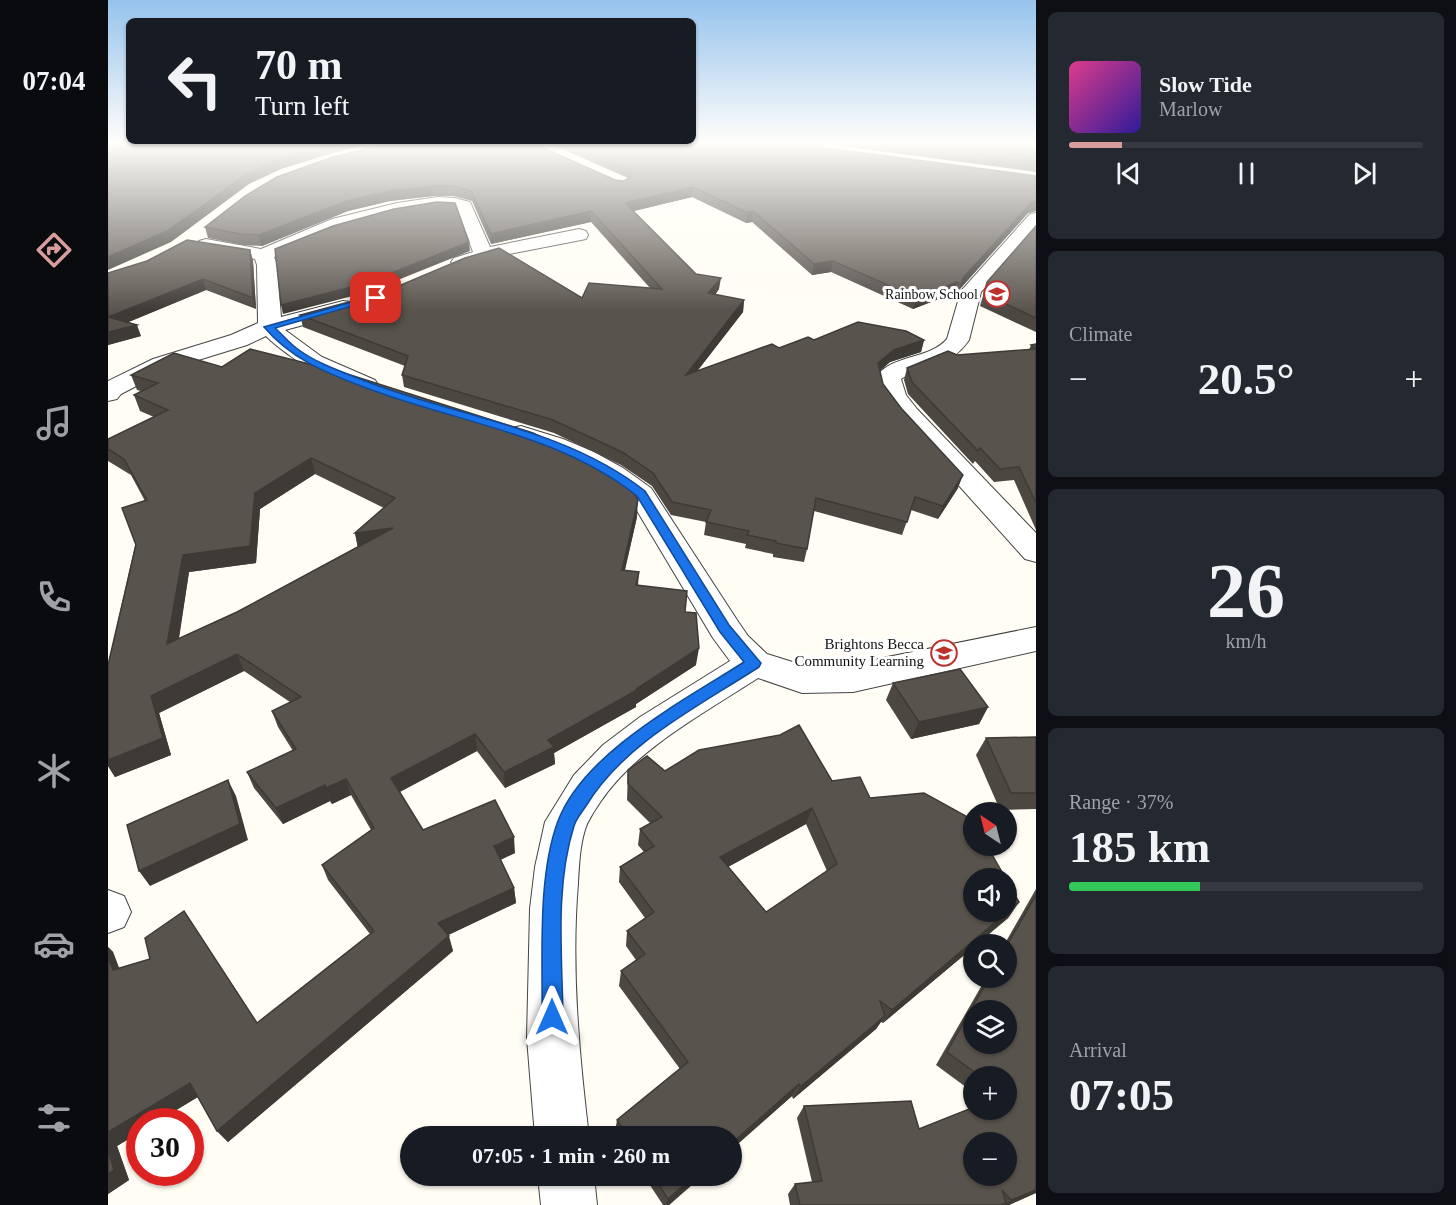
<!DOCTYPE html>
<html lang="en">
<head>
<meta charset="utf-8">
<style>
  body { margin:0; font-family:Georgia,serif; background:#242831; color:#f1f3f6; height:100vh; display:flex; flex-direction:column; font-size:22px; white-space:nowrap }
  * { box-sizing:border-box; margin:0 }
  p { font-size:20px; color:#9ea1a6 }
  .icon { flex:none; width:33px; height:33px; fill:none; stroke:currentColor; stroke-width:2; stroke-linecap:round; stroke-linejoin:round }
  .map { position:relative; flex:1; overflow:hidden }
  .sheet { display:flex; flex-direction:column; gap:12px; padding:12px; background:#0d0f14; width:420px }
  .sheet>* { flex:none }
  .hud { position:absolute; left:18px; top:18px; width:570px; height:126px; border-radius:9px; box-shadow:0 2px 4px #0004; background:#171b24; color:#f1f3f6; overflow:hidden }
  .needle { width:39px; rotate:325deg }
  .buttons { position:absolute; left:855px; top:802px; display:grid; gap:12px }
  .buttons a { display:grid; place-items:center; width:54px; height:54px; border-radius:50%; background:#171b24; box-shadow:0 2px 4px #0004; font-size:30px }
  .speed { position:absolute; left:18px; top:1108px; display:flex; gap:12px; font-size:30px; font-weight:700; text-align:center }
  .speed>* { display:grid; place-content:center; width:78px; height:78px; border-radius:50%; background:#171b24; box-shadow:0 2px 4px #0004; line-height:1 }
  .speed .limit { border:9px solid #d22; background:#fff; color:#111 }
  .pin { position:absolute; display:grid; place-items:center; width:51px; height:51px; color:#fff; margin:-26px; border-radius:12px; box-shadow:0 3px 9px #0006 }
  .me { position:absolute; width:66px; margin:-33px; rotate:0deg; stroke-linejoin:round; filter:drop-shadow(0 0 4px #0008) }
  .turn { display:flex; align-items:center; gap:21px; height:126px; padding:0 30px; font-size:27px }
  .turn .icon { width:78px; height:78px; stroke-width:2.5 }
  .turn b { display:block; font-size:42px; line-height:51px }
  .big { font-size:45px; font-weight:700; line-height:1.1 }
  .sheet .widget { flex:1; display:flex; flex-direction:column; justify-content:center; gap:9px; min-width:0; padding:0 21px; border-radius:9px; background:#242831 }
  .sheet .dial { align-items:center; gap:0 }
  .dial b { font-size:78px; line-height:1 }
  .song { display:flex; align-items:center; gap:18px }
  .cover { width:72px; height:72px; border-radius:9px; background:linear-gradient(135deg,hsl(330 70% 55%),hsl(250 70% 35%)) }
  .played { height:6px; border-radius:3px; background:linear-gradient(90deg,#d99c9c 15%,#363941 15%) }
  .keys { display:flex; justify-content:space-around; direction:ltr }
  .heat { display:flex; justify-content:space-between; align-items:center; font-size:33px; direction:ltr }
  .charge { height:9px; border-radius:4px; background:linear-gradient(90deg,#34c759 37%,#363941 0) }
  .trip { position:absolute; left:292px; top:1126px; width:342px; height:60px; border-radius:30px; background:#171b24; box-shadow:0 2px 4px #0004; font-weight:700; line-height:60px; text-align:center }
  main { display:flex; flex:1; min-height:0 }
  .menu { display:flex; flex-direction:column; width:108px; justify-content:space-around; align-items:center; background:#090b0e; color:#9ea1a6 }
  .menu .icon { width:42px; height:42px }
  .menu .selected { color:#d99c9c }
  .menu b { font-size:27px; color:#f1f3f6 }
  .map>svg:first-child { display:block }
</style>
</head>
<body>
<main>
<nav class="menu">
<b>07:04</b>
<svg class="icon selected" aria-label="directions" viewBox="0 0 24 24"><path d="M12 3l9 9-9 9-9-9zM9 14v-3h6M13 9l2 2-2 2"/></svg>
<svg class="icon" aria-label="music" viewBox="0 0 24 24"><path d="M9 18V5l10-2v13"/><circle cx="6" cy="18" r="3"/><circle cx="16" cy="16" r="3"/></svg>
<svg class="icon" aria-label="phone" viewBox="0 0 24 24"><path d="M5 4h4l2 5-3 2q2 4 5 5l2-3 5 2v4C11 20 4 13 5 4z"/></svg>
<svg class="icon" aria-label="climate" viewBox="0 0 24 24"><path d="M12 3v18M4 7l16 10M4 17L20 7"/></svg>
<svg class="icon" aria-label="car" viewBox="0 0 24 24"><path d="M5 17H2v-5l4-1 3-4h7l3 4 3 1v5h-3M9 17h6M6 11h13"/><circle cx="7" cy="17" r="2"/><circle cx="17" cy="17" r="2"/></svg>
<svg class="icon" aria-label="filters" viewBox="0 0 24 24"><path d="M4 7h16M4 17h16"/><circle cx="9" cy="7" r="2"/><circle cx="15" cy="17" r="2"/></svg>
</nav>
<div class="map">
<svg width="928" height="1205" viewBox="0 0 928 1205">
  <rect width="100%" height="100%" fill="#fffdf4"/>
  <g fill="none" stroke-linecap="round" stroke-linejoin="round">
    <g stroke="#444" stroke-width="2">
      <g id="street">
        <path d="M 330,197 L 346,198 L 362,202 L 382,247 L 471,229 L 478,231 L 480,235 L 478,239 L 396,255 L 353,268 L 346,266 L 343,262 L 346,258 L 365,252 L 349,209 L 344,208 C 281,207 223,232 166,257 L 169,265 L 173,317 L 235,301 L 243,302 L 246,307 L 243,312 L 177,330 L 214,357 L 267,380 L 270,385 L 267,390 C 239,397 178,356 158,336 L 139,345 L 61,369 L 13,394 L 9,399 L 0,401 L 0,381 L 45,359 L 123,335 L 150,323 L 149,265 L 147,259 L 91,249 L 89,245 L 91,241 L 98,239 L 153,249 L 224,219 L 289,203 Z"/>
        <path d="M 928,213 L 928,229 L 873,292 L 861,340 C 842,368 818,363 793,379 L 798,395 L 809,409 L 928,533 L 928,562 L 917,559 L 791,419 L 774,396 L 768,377 C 784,354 821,360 839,339 L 853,291 L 922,214 Z"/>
        <path d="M 413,426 L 455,439 L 486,452 L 515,468 L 543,488 L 629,620 L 640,636 L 659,654 L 694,665 L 745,664 L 928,627 L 928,651 L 745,692 L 694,693 L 650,678 C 598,712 528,749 493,801 C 488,808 483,816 479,824 C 472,841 471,865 470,883 C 463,968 471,1053 481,1137 L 427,1137 L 419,1038 L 422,909 L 427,867 L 437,822 L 466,775 L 495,745 L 532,717 L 622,661 L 605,638 L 522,499 L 495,480 L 466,464 L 404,440 L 400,434 L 404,428 Z"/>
        <polygon points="0,890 16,896 23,912 16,927 0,933"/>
        <polygon points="430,1176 486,1176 489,1205 433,1205"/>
      </g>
    </g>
    <use href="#street" fill="#fff" fill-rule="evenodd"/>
  </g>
  <g fill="#4d4742" fill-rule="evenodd">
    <polygon points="286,142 516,181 520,178 438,142 673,142 928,176 928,211 920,213 851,290 849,295 846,293 805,309 723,272 704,275 644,222 638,223 584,197 526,211 588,274 611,289 607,295 636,300 635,312 589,371 671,348 706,340 816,340 813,352 782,362 772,371 775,384 850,488 830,519 803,510 794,535 706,511 699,549 696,562 665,557 665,554 637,548 638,544 596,535 598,522 563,515 544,486 513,465 446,433 296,387 294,375 297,366 195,327 192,315 474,298 542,288 483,222 383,244 364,201 345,196 325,196 282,201 240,211 154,246 134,245 100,238 97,227"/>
    <polygon points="703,142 904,142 928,149 928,172"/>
    <polygon points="918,142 928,142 928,145"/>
    <polygon points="928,226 928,332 872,306 879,282"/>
    <polygon points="142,250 145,261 148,309 98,290 20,322 33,336 0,345 0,273"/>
    <polygon points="928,344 928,530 906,480 886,482 867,461 865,464 800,394 796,380 799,368 849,355 921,350 923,345"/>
    <path d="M 23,375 L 529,517 L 517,570 L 531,572 L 530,586 L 577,612 L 588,665 L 528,704 L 528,707 L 446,753 L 447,764 L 397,788 L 369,751 L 292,792 L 315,830 L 407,853 L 392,860 L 406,888 L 408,903 L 340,935 L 345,951 L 120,1142 L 109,1131 L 90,1097 L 9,1146 L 21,1180 L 0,1194 L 0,947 L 5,952 L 11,968 L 149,1023 L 262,934 L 220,880 L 214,865 L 263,830 L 243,795 L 224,804 L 222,801 L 175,824 L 146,788 L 139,772 L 185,751 L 170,727 L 164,711 L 182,702 L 136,671 L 51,713 L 63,755 L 7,777 L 0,766 L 0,665 L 37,501 L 23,475 L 0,461 L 0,439 L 46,417 L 32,411 L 26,395 L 33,391 L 29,390 ZM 207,474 L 276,508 L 247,533 L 250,547 L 129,612 L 71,639 L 81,572 L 148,563 L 152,509 Z"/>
    <polygon points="785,683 880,707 871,724 803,739 778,700"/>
    <polygon points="928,737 928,809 892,810 868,755 878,738"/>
    <path d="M 520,770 L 557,771 L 724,781 L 762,798 L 911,902 L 900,918 L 775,1023 L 773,1022 L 768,1029 L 685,1099 L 684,1096 L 624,1149 L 624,1137 L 511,1137 L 507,1131 L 509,1120 L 572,1069 L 511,986 L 513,971 L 528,960 L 518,946 L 519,931 L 537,918 L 511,882 L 512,867 L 536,852 L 530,845 L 532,829 L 542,823 L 519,800 ZM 698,824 L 719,871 L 658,912 L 620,867 Z"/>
    <polygon points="928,889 928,1194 927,1193 901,1205 682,1205 680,1194 687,1184 704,1182 689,1118 696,1106 811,1129 898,1110 898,1077 866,1077 866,1093 828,1065 878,978 898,978 898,945 896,945"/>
    <polygon points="536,1176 594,1176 561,1205 555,1205"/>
  </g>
  <g fill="#3e3a36">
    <polygon points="228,142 268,142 225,153 173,169 141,184 63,242 0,270 0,257 139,174 171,159"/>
    <polygon points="324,186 325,196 282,201 240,211 154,246 151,235 239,201 281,191"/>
    <polygon points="585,187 584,197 517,213 517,203"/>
    <polygon points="928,201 928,211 920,213 851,290 855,278 924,202"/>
    <polygon points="483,211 483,222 383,244 383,234"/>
    <polygon points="645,211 644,222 638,223 640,213"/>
    <polygon points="361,242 362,251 260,292 175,314 173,305"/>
    <polygon points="142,250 145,261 148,309 145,298"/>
    <polygon points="725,261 723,272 704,275 706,264"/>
    <polygon points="613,278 611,289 599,305 600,293"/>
    <polygon points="95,279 98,290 4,329 0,317"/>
    <polygon points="849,282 846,293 805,309 809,298"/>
    <polygon points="636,300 635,312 577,387 578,375"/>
    <polygon points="29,325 33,336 0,345 0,332"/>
    <polygon points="816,340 813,352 782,362 766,375 770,363 786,350"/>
    <polygon points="203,458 207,474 152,509 148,563 81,572 67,661 59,644 75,555 147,493"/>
    <polygon points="855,475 850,488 830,519 835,506"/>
    <polygon points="530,500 529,517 513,586 514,570"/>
    <polygon points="285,528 250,549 247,533"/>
    <polygon points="591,648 588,665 528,704 528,707 446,753 447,764 397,788 396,772 440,740 528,689"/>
    <polygon points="129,654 136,671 51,713 63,755 7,777 0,766 0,760 43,696"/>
    <polygon points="880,707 871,724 803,739 811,722"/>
    <polygon points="367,734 369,751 287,794 283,778"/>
    <polygon points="238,779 243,795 224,804 218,788"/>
    <polygon points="120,780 128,796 140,840 42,886 31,871"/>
    <polygon points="217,785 222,801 175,824 168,808"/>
    <polygon points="704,808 698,824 609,873 612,857"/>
    <polygon points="406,837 407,853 388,862 386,846"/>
    <polygon points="406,888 408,903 334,938 330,923"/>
    <polygon points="911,902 900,918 868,945 866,945 866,947 775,1023 784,1010"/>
    <polygon points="341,936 345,951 120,1142 109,1131"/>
    <polygon points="0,947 5,952 17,984 5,970 0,957"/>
    <polygon points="777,1016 768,1029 685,1099 692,1087"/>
    <polygon points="82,1083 93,1095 48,1122 32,1122 32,1132 9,1146 21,1180 0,1194 0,1132"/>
    <polygon points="691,1084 684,1096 624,1149 624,1143"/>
    <polygon points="586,1176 594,1176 561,1205 558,1205 560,1199"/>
    <polygon points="928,1190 928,1193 901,1205 896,1205 903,1200"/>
  </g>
  <g fill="#59534d" stroke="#3e3a36" stroke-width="1.5" fill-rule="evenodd">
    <polygon points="0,142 228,142 171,159 139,174 59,231 0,257"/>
    <polygon points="286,142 422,142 507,180 516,181 524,176 522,169 459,142 673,142 928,176 928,201 924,202 855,278 853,284 849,282 809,298 725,261 706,264 645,211 640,213 585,187 517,203 588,274 613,278 600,293 636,300 578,375 664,344 671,348 700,337 706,340 750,322 798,331 816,340 786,350 770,363 775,384 793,408 855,475 835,506 807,497 799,522 708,498 699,549 668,543 668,541 639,535 641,531 598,522 603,510 564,502 545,473 514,452 445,420 294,375 300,356 192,315 274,293 357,258 391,248 474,298 481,283 554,289 483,211 383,234 363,191 344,186 324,186 281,191 239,201 151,235 132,234 97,227 137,196 169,177 225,157"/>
    <polygon points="775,142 904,142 928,149 928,162"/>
    <polygon points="329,202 347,203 361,242 259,283 173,305 167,249 225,226 286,209"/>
    <polygon points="928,226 928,318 876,294 879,282"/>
    <polygon points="79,240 142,250 145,298 95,279 0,317 0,273 39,261"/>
    <polygon points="0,317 29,325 0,332"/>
    <polygon points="928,344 928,349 923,345"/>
    <path d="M 142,349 L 233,372 L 425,433 L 491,465 L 521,485 L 530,500 L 514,570 L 531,572 L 528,585 L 579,591 L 577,612 L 588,613 L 591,648 L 528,689 L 529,690 L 440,740 L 446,747 L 396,772 L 367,734 L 283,778 L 315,830 L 387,800 L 406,837 L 386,846 L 406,888 L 330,923 L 341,936 L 109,1131 L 82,1083 L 0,1132 L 0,957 L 5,970 L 42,959 L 37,938 L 76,911 L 149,1023 L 266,931 L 214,865 L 266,828 L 238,779 L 218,788 L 217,785 L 168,808 L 139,772 L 188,749 L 164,711 L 193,697 L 129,654 L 43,696 L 55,738 L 0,760 L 0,665 L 28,545 L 14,508 L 39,500 L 16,459 L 0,449 L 0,439 L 60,410 L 26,395 L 50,383 L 23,375 L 66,353 L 114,367 ZM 203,458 L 287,498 L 247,533 L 285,528 L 129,612 L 59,644 L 75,555 L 142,546 L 147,493 Z"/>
    <polygon points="928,349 928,503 911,467 892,469 872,448 870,451 804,382 799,368 840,351 849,355"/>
    <polygon points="852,669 880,707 811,722 785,683"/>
    <path d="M 691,725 L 724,781 L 752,777 L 762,798 L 816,793 L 865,820 L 866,822 L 866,846 L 879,846 L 898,879 L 866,879 L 866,912 L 898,912 L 898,880 L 911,902 L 784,1010 L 772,1001 L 777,1016 L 692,1087 L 691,1084 L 624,1143 L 624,1137 L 520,1137 L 509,1120 L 580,1062 L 513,971 L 537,954 L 519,931 L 546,912 L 512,867 L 546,846 L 532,829 L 554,817 L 520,784 L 520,770 L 539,756 L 557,771 L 591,750 L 672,735 ZM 704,808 L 729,864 L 658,912 L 612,857 Z"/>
    <polygon points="928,737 928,793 903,793 878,738"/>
    <polygon points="120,780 132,824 31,871 19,825"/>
    <path d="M 928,895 L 928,1190 L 903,1200 L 894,1190 L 898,1203 L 893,1205 L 692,1205 L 687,1184 L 714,1181 L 696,1106 L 803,1101 L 811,1129 L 866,1107 L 866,1110 L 898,1110 L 898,1077 L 873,1077 L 839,1052 L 881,978 L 898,978 L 898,947 ZM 866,1011 L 898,1011 L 898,1044 L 866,1044 ZM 866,1143 L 898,1143 L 898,1176 L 866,1176 Z"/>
    <polygon points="0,1150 6,1170 0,1174"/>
    <polygon points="545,1176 586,1176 560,1199"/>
  </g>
  <linearGradient id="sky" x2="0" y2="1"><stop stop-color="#96c3ed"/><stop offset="0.46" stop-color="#fffefa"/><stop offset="1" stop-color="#fffefa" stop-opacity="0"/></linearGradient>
  <rect width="928" height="311" fill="url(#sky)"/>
  <path fill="#1a73e8" stroke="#114b97" stroke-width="1.5" d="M 265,296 L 272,298 L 167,328 C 175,335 182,344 191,350 C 210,364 235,372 257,381 C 350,417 457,428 537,491 L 621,625 L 653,663 L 651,667 C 591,706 516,743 478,806 C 474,812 468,819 466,826 C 447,886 454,954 455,1017 L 452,1024 L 444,1027 L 437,1024 L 434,1017 C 435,957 429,877 450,821 C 476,752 577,700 636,662 L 612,632 L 529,496 C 450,433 345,422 253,386 C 216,372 182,358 156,327 Z"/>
  <defs>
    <g id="school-ring" transform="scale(1.35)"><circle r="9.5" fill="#fff" stroke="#bc312d" stroke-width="1.5"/><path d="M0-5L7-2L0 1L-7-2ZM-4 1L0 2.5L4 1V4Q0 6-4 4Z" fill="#bc312d"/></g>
  </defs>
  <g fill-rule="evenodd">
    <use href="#school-ring" x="889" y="294"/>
    <use href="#school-ring" x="836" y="653"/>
  </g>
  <g text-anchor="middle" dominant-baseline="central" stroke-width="6" stroke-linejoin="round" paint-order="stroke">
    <g font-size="14" fill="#111" stroke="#fff" text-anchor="end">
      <text x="870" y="294">Rainbow School</text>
    </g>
    <g font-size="15" fill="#111" stroke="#fff" text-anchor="end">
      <text x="816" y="644">Brightons Becca<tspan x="816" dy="17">Community Learning</tspan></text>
    </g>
  </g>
</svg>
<div class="buttons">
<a><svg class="needle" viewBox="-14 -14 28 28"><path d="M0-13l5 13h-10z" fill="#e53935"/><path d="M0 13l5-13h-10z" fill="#9ea1a6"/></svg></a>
<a><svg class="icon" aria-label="sound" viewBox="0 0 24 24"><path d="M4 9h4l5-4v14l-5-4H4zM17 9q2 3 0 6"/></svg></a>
<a><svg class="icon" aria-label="search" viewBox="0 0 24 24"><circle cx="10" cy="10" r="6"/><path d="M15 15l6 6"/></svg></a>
<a><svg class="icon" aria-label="layers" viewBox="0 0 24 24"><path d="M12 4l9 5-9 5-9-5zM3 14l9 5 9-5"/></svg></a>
<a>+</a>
<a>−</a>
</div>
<div class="speed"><div class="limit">30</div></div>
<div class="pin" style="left:268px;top:298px;background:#d93025"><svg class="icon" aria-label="arrive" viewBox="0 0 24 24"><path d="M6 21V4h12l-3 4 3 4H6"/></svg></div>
<svg class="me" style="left:444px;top:1017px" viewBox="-20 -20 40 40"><path d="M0-17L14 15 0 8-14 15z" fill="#1a73e8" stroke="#fff" stroke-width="4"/></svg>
<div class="trip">07:05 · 1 min · 260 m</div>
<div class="hud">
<div class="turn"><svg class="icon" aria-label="left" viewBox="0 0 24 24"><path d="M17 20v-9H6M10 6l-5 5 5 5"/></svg><div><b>70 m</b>Turn left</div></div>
</div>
</div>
<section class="sheet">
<div class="widget">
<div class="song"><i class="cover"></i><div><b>Slow Tide</b><p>Marlow</p></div></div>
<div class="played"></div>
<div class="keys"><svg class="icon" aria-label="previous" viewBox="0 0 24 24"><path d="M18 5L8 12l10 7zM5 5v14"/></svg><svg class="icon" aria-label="pause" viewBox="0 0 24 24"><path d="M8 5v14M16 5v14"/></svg><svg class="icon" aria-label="next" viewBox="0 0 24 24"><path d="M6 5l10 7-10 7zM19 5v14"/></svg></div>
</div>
<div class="widget"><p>Climate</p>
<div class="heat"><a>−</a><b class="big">20.5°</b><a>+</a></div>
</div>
<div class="widget dial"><b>26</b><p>km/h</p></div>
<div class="widget"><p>Range · 37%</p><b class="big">185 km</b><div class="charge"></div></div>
<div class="widget"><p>Arrival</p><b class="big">07:05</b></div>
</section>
</main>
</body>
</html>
